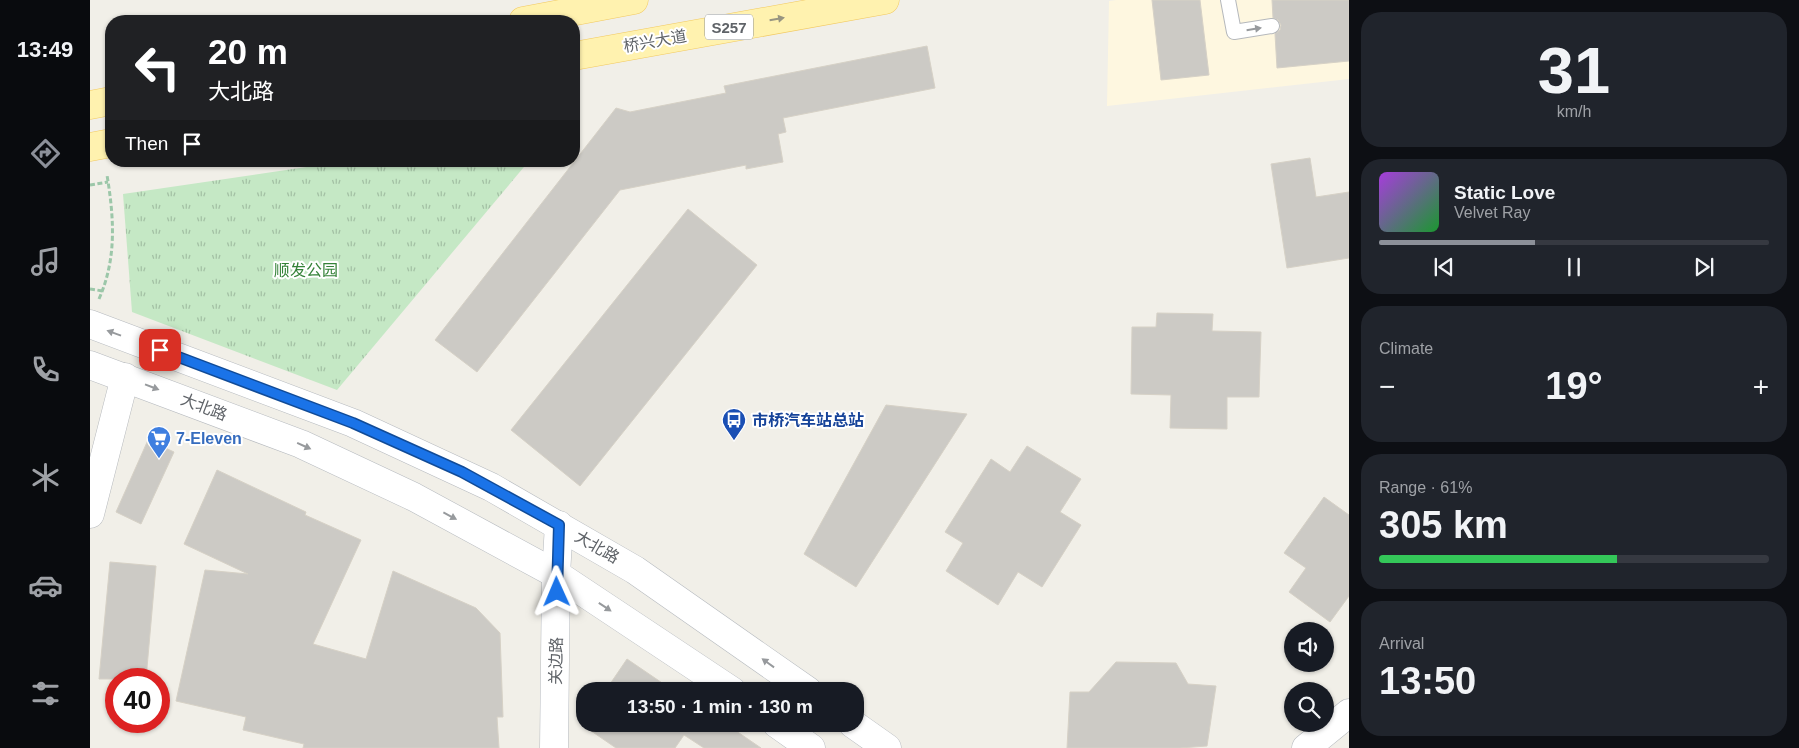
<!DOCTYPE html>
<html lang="en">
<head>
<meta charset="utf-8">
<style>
  body { margin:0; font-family:Helvetica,"Noto Sans SC",sans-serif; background:#20242c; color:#f1f3f6; height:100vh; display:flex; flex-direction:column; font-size:19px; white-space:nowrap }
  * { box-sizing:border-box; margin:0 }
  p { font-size:16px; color:#9ea1a6 }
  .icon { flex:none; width:28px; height:28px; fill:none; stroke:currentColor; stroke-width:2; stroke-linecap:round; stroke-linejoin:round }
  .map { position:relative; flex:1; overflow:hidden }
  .details { display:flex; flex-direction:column; gap:12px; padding:12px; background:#0d0f14; width:450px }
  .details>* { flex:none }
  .hud { position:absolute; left:15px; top:15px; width:475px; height:152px; border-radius:20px; box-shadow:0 1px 4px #0004; background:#202124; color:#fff; overflow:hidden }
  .buttons { position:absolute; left:1194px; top:622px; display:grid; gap:10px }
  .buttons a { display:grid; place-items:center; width:50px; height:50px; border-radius:50%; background:#171b24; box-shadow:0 1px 4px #0004; font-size:25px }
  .speed { position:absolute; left:15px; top:668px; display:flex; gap:10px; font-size:25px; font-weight:700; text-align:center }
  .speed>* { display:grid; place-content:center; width:65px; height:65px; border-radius:50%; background:#171b24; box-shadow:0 1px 4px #0004; line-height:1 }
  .speed .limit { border:8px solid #d22; background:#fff; color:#111 }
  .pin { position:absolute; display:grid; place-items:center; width:42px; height:42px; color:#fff; margin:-21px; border-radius:10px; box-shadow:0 2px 8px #0006 }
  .me { position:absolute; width:55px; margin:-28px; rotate:359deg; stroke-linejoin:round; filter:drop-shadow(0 0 4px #0008) }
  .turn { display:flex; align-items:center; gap:18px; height:105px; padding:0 20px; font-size:22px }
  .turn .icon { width:65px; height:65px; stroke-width:2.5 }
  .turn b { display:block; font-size:35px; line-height:42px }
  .then { display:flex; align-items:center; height:48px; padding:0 20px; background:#0003; gap:10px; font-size:19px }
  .big { font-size:38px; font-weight:800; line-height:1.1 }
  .details .tile { flex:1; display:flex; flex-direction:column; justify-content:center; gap:8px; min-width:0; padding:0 18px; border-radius:20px; background:#20242c }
  .details .dial { align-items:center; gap:0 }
  .dial b { font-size:65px; line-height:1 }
  .song { display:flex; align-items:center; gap:15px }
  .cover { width:60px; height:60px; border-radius:8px; background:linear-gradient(135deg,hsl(280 70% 55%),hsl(130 70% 35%)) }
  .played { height:5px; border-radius:2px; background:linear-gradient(90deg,#8c9099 40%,#363941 40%) }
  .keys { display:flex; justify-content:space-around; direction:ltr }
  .heat { display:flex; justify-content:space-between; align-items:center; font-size:28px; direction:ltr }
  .charge { height:8px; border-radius:4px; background:linear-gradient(90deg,#34c759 61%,#363941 0) }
  .trip { position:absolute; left:486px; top:682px; width:288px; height:50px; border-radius:20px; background:#171b24; box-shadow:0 1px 4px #0004; font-weight:800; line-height:50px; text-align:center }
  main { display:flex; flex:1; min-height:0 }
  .menu { display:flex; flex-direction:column; width:90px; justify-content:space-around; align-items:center; background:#090b0e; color:#9ea1a6 }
  .menu .icon { width:35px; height:35px }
  .menu .selected { color:#8c9099 }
  .menu b { font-size:22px; color:#f1f3f6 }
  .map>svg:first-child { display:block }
</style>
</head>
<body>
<main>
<nav class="menu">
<b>13:49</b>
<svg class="icon selected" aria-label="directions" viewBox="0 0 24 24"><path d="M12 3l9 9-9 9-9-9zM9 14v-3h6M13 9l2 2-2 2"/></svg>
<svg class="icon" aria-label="music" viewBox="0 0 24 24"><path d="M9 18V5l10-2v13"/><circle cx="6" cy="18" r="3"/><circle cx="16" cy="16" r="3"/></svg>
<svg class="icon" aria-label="phone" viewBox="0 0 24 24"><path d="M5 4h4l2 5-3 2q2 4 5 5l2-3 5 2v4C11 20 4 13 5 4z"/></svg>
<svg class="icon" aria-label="climate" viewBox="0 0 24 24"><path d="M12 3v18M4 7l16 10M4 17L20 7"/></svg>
<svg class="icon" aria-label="car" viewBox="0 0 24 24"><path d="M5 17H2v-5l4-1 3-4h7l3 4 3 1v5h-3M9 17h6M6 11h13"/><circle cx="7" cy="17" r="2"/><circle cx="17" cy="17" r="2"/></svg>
<svg class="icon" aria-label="filters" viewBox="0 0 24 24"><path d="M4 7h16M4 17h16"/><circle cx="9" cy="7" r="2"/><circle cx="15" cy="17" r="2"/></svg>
</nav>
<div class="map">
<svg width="1259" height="748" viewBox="0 0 1259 748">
  <defs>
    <pattern id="park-tufts" width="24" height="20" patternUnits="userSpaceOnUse" patternTransform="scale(1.25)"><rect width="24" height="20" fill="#c5e8c5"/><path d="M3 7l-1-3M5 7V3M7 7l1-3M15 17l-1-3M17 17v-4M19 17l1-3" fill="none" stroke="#a3c0a4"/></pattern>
  </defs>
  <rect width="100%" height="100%" fill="#f1efe8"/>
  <polygon fill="#fef7e0" points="1026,0 1259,0 1259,79 1017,106 1019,1"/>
  <polygon fill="url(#park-tufts)" points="257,161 439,161 247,390 42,312 33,194"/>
  <g fill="#cccac5" stroke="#d6d1c6">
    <polygon points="1062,0 1110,0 1119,75 1071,80"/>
    <polygon points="1182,0 1259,0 1259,61 1187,68 1185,34 1190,30 1191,25 1188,20 1183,18"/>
    <polygon points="837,46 845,88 693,118 696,132 688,134 693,162 656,169 656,165 530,190 387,372 345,340 526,108 540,112 636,93 634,86"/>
    <polygon points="1220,158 1226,197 1259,192 1259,258 1197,268 1181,164"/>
    <polygon points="598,209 667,265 490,486 421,430"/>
    <polygon points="1067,313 1123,314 1122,331 1171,332 1169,397 1137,397 1137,429 1080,428 1081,395 1041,394 1042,327 1066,327"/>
    <polygon points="796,405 877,414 766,587 714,554"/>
    <polygon points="58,440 84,452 51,524 26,512"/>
    <polygon points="937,446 991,479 970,512 991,525 952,587 928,572 908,605 856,571 873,543 855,532 901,459 920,472"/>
    <polygon points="127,470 216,512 215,515 271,540 223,644 276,659 303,571 386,608 410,633 413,717 407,717 409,748 213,748 214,744 153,730 156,717 86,701 115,570 158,574 94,544"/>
    <polygon points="1234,497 1259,515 1259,596 1240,622 1199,592 1216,568 1194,553"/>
    <polygon points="20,562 66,566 56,679 9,679"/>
    <polygon points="537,659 584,691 532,691 520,684"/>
    <polygon points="1026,662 1086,663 1098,684 1126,686 1117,746 1090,748 977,748 980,692 999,692"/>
    <polygon points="491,724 636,724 671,748 614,748 594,735 585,748 526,748"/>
  </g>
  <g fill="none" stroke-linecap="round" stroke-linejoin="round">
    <g stroke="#b5b8bc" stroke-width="16">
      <polyline id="lane" points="1138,0 1144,32 1182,26"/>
    </g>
    <g stroke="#b5b8bc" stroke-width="29">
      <polyline id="street" points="0,514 35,377"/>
    </g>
    <g stroke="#b6babf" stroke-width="29">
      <g id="secondary">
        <polyline points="0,324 263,423 401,487 545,570 718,691"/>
        <polyline points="0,365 211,444 324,497 466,574 642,691"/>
        <polyline points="687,724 721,748"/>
        <polyline points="763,724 797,748"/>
        <polyline points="464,748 466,574 469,525"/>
        <polyline points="1216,748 1259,713"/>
      </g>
    </g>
    <g stroke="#f2c960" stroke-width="29">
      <g id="primary">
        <polyline points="433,21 544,0"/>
        <polyline points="484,56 795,0"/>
        <polyline points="0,105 21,101"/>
        <polyline points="0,147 21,143"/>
      </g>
    </g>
    <g stroke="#9cc7a9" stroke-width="3" stroke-dasharray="5 2.5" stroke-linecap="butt">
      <polyline points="0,185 18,182"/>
      <polyline points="0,289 13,291"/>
      <path d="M 9,299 C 27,258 24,218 17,175"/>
    </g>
    <use href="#lane" stroke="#fff" stroke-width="14"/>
    <use href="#street" stroke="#fff" stroke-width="28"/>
    <use href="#secondary" stroke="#fff" stroke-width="28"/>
    <use href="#primary" stroke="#fff2af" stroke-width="28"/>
  </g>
  <defs><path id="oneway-solid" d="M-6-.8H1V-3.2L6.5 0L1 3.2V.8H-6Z" transform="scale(1.25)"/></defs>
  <use fill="#979581" href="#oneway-solid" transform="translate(687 19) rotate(-10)"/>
  <g fill="#979a9d">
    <use href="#oneway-solid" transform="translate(1164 29) rotate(-9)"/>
    <use href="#oneway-solid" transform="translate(24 333) rotate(-160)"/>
    <use href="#oneway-solid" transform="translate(62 387) rotate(21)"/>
    <use href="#oneway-solid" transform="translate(214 446) rotate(24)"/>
    <use href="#oneway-solid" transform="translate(360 516) rotate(28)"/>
    <use href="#oneway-solid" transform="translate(515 607) rotate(34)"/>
    <use href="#oneway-solid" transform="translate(678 663) rotate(-144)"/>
  </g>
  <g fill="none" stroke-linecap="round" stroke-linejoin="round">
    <g stroke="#114b97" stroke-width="12">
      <polyline id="route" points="70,350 263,423 372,472 469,525 467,592"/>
    </g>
    <use href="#route" stroke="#1a73e8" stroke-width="9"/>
  </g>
  <defs>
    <g id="bus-pin" transform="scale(1.25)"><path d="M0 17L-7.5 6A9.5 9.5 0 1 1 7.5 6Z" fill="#1a4fb4" stroke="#fff"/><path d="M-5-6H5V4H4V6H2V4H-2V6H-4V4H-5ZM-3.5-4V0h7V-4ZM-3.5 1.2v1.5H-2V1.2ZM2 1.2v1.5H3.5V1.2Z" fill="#fff"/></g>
    <g id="supermarket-pin" transform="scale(1.25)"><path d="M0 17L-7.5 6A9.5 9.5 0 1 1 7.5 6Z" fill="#3f7fe0" stroke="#fff"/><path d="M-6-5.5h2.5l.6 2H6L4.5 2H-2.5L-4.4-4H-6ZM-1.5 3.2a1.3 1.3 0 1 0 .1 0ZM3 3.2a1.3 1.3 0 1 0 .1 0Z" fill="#fff"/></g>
  </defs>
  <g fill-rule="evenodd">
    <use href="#bus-pin" x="644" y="420"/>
    <use href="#supermarket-pin" x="69" y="438"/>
  </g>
  <g text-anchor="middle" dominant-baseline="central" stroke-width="4" stroke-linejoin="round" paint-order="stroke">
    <rect fill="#fff" stroke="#8f9295" stroke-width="1" x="615" y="14.5" width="48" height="25" rx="4"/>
    <g font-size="15" font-weight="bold" fill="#5f6368">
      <text x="639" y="27">S257</text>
    </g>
    <g font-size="16" fill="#5f6368" stroke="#fff">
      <text transform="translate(565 41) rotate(-10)">桥兴大道</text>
      <text transform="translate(114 407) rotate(21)">大北路</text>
      <text transform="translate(507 547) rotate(30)">大北路</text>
      <text transform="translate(466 661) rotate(-89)">关边路</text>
    </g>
    <g font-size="16" fill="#348238" stroke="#fff">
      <text x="216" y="270">顺发公园</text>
    </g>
    <g font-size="16" font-weight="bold" fill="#164399" stroke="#fff" text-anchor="start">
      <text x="662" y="420">市桥汽车站总站</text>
    </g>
    <g font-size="16" font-weight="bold" fill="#366cbe" stroke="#fff" text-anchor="start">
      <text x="86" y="438">7-Eleven</text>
    </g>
  </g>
</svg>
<div class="buttons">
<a><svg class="icon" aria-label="sound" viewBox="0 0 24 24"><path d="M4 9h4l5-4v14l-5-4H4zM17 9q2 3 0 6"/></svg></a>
<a><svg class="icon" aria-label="search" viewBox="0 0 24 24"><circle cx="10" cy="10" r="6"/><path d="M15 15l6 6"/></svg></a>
</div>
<div class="speed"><div class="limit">40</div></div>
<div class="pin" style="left:70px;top:350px;background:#d93025"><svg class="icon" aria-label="arrive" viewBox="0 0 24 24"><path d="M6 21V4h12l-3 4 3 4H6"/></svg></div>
<svg class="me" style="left:467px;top:592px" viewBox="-20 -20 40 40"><path d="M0-17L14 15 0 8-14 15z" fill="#1a73e8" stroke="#fff" stroke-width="4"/></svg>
<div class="trip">13:50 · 1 min · 130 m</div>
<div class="hud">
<div class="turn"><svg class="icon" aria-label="left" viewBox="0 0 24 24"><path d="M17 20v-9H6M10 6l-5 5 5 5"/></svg><div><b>20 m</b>大北路</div></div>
<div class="then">Then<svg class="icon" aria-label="arrive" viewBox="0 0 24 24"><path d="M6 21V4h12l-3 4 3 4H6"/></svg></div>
</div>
</div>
<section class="details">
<div class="tile dial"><b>31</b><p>km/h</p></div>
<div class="tile">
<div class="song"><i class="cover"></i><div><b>Static Love</b><p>Velvet Ray</p></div></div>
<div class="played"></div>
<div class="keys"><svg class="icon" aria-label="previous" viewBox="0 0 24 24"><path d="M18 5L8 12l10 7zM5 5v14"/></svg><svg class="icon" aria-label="pause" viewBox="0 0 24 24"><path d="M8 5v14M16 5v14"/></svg><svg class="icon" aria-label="next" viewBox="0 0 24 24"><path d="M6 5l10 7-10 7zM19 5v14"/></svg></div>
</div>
<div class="tile"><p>Climate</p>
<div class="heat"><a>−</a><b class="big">19°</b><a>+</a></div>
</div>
<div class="tile"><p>Range · 61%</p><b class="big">305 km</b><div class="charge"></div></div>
<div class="tile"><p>Arrival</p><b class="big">13:50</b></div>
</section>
</main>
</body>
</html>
